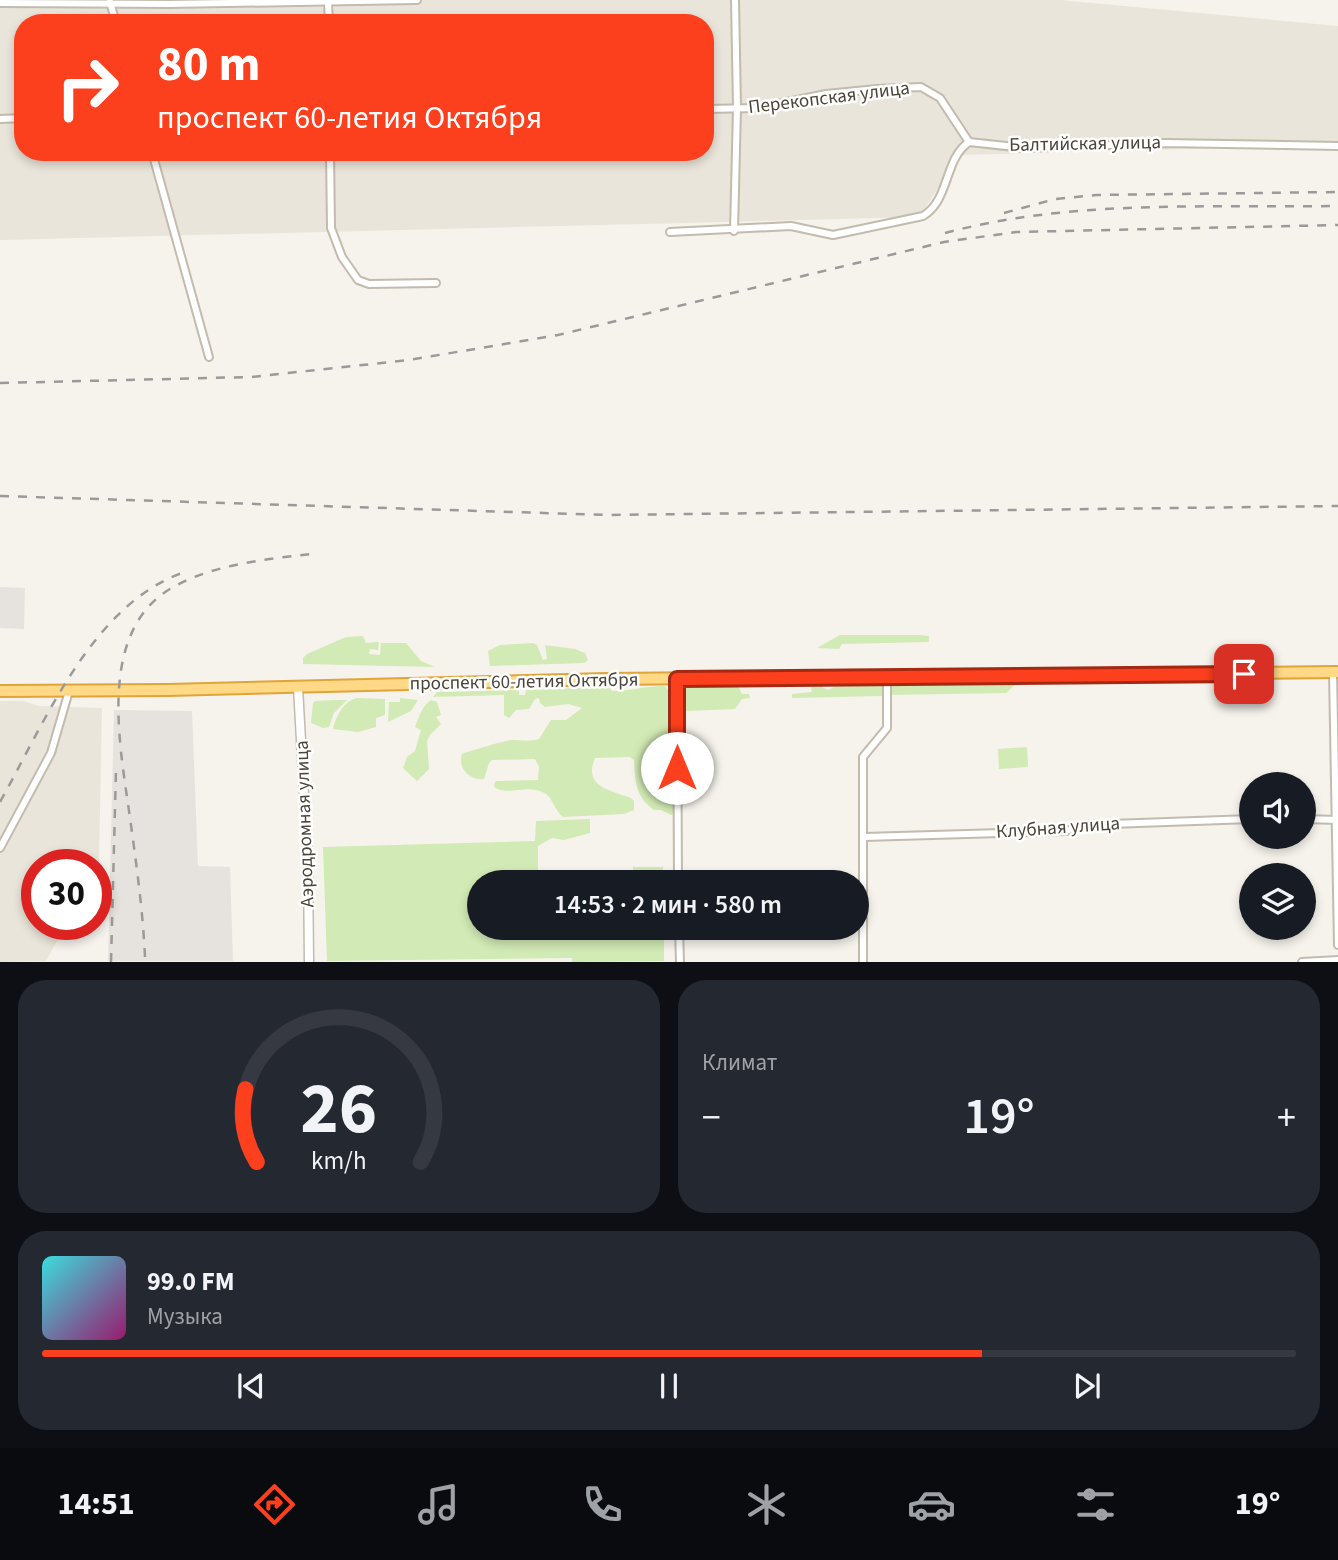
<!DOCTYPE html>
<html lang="ru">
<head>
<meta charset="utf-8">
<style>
  body { margin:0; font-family:"Source Sans 3",sans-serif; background:#242831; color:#f1f3f6; height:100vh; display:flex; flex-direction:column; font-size:26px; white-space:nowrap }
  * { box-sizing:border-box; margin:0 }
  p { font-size:23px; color:#9ea1a6 }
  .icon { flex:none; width:38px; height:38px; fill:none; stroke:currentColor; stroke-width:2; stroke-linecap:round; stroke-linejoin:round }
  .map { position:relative; height:962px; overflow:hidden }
  .side { display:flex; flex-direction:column; gap:18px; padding:18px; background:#0d0f14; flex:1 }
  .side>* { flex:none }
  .top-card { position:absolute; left:14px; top:14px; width:700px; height:147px; border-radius:28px; box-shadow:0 4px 10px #0003; background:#fc3f1d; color:#fff; overflow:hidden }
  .fabs { position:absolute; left:1239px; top:772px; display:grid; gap:14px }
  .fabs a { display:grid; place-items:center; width:77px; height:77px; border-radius:50%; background:#171b24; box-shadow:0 4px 10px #0003; font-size:35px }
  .speed { position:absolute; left:21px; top:849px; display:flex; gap:14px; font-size:35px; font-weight:700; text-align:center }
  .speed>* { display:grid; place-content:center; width:91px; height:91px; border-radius:50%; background:#171b24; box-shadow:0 4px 10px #0003; line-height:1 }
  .speed .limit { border:10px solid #d22; background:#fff; color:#111 }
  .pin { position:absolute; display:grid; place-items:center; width:60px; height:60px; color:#fff; margin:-30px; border-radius:14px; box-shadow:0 4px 10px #0006 }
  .me { position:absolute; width:77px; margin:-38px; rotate:0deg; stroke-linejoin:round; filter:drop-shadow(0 0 5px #0008) }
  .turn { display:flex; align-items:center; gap:24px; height:147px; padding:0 28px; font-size:32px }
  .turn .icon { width:91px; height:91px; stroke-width:2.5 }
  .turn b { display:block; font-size:49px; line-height:60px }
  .big { font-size:52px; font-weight:600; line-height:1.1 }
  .side .widget { flex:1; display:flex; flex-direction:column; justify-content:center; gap:10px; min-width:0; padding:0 24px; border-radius:28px; background:#242831 }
  .side .dial { align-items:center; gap:0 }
  .dial svg { height:182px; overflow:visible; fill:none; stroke:#363941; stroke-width:7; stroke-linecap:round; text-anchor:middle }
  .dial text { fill:#f1f3f6; stroke:none }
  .song { display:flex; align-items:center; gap:21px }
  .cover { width:84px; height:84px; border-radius:10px; background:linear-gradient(135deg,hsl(180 70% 55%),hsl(320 70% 35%)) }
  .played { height:7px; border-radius:4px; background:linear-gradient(90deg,#fc3f1d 75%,#363941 75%) }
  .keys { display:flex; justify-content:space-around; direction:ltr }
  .heat { display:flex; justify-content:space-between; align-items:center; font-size:38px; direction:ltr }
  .side .tiles { flex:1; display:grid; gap:18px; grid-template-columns:1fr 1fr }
  .widget:last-child { grid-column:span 2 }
  .trip { position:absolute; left:467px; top:870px; width:402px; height:70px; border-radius:35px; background:#171b24; box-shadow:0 4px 10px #0003; font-weight:600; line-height:70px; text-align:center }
  .tabs { display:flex; height:112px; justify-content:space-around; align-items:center; background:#090b0e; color:#9ea1a6 }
  .tabs .icon { width:49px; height:49px }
  .tabs .current { color:#fc3f1d }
  .tabs b { font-size:32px; color:#f1f3f6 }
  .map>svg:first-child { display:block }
</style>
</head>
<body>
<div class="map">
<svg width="1338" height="962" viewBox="0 0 1338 962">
  <rect width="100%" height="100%" fill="#f6f3ec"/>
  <g fill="#eae5da" fill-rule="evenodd">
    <path d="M 0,0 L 1060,0 L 1338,26 L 1338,145 L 960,155 L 919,217 L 0,240 ZM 23,23 L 705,23 L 705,152 L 23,152 Z"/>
    <polygon points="0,701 23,701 39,706 102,708 99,861 96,867 96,864 37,864 37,924 66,924 46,961 0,962"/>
  </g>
  <g fill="#e6e2dd">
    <polygon points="0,587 25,588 24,629 0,628"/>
    <polygon points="114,710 192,711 198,866 230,867 233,961 108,961"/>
  </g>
  <g fill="#d2eab5">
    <polygon points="840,635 919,635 929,636 929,642 842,644 839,649 817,648"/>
    <polygon points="363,636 366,643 379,642 378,650 370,649 369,654 380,655 381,643 406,643 421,661 435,667 303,664 303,658 307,654 346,637"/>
    <polygon points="533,643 537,645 543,660 547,659 545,645 575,649 585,653 588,660 584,663 490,666 488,651 500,645"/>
    <polygon points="866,680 872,680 882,686 882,696 792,698 792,694 812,692 811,687 815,683 828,690 846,681 850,684 864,683"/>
    <path d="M 967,681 C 983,690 1002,678 1017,683 L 1006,693 L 889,695 L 891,685 Z"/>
    <path d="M 665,686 L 674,698 L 674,814 L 671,815 L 661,810 L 654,810 C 635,797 635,780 634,760 L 630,757 L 595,758 C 583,787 610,790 631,798 L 634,801 L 634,810 L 624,814 L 563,817 C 555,811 553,799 546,794 C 529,783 511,796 495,788 L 494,784 L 496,781 L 538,780 L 539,767 L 535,759 L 492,760 L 489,763 L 484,779 C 470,781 457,768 462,754 C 468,751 504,741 511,740 C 521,740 529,742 539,739 L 551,720 L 566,720 L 582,708 L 568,704 L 545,707 L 540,703 L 539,698 L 535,699 L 529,709 L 516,710 L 509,718 L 504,715 L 504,695 L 433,697 L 437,692 L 519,690 L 519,695 L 525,695 L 526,690 L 609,687 L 612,691 C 631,691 646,686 665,686 Z"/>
    <polygon points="738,686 742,694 749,694 750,698 742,699 735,709 687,711 682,707 681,693 687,687"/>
    <path d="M 357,698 L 385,699 L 385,715 L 376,718 L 376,727 L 358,732 L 333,729 C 336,716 344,701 357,698 Z"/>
    <polygon points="400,698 418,700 411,711 388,722 389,702 400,702"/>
    <polygon points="335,700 347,700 334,713 329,727 323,728 311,723 313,703 315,701"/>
    <path d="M 431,700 L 437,702 L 441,715 L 436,717 L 441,724 L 430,735 L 427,741 L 429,769 L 417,781 L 403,768 L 407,757 L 415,751 L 421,730 L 415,727 C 419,717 422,706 431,700 Z"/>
    <polygon points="1027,747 1028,767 999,769 998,749"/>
    <polygon points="590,819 590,833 564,840 552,838 538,846 538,882 480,882 480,928 538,928 538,931 548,934 591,928 664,928 664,961 572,962 572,958 327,961 323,847 535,841 536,821"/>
    <polygon points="633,867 663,867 663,882 632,882"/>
  </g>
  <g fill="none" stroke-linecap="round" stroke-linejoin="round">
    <g stroke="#c2bbae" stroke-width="10">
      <g id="minor">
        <polyline points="110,2 116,23"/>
        <polyline points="328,2 329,23"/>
        <polyline points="0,3 169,4 417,0"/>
        <polyline points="705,109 758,108 826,94 877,89 921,87 940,98 969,142"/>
        <polyline points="0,119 23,118"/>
        <polyline points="152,152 209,357"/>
        <polyline points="330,152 331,228 342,257 358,280 369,284 436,283"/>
        <polyline points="734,231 737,108 735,0"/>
        <path d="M 670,232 L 791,226 L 833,235 L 923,216 C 950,200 944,159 969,142 L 1024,148 L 1165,143 L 1338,146"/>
        <polyline points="1333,672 1338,945"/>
        <polyline points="677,679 678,882"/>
        <polyline points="1304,819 1338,820"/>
        <polyline points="864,837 1066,831 1083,825 1251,819"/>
        <polyline points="0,848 51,753 69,691"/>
        <polyline points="679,928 680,962"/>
        <polyline points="863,962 863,757 887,728 887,678"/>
        <polyline points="1302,962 1338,960"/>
      </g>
    </g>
    <g stroke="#c2bbae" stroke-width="11">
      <polyline id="tertiary" points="298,687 308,865 309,962"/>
    </g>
    <g stroke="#e0a43c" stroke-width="14">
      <polyline id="trunk" points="0,691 168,690 607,679 1338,672"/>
    </g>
    <use href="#minor" stroke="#fff" stroke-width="6"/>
    <use href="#tertiary" stroke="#fff" stroke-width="8"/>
    <use href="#trunk" stroke="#ffd985" stroke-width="10"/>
    <g stroke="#9a9a9a" stroke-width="2.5" stroke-dasharray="9 9" stroke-linecap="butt">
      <polyline points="1004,213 1055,199 1096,195 1338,192"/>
      <path d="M 945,233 C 1072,199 1207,208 1338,206"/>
      <polyline points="0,383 251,377 409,360 558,335 944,242 1016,232 1338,225"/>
      <polyline points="0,496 608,515 1338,506"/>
      <path d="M 0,802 C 45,722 94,600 188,571"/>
      <path d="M 145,957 C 143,913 137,869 131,825 C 121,750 93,628 177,585 C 217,564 267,559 311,554"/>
      <polyline points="111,962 116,769"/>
    </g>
  </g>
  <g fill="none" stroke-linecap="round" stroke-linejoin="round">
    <g stroke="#a42913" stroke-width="18">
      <polyline id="route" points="677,768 677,679 1244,674"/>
    </g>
    <use href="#route" stroke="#fc3f1d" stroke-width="12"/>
  </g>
  <g text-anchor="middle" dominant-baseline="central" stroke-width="5" stroke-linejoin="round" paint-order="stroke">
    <g font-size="19" fill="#4b4439" stroke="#fff">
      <text transform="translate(829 98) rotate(-7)">Перекопская улица</text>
      <text transform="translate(1085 144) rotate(-1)">Балтийская улица</text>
      <text transform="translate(524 682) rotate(-1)">проспект 60-летия Октября</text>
      <text transform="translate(305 824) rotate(-92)">Аэродромная улица</text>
      <text transform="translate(1058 828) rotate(-4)">Клубная улица</text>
    </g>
  </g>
</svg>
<div class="fabs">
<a><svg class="icon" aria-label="sound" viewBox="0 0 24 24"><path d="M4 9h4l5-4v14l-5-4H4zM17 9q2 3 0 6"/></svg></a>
<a><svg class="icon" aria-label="layers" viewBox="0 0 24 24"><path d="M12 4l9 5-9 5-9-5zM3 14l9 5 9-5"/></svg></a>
</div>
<div class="speed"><div class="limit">30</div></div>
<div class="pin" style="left:1244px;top:674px;background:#d93025"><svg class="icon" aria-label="arrive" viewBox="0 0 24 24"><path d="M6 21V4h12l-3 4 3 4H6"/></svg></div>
<svg class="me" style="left:677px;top:768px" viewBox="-20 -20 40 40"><circle r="19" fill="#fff"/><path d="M0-13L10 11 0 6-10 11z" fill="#fc3f1d"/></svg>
<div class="trip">14:53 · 2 мин · 580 m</div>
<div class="top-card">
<div class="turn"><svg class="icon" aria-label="right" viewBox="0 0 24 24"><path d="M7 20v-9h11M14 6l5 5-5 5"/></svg><div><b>80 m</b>проспект 60-летия Октября</div></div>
</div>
</div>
<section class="side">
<div class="tiles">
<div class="widget dial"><svg viewBox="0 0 100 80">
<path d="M14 69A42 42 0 1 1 86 69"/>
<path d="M14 69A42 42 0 0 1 9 37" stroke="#fc3f1d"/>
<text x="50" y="56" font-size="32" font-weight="700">26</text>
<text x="50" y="72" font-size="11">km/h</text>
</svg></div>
<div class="widget"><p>Климат</p>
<div class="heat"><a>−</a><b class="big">19°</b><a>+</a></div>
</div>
<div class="widget">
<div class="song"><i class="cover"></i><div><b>99.0 FM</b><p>Музыка</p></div></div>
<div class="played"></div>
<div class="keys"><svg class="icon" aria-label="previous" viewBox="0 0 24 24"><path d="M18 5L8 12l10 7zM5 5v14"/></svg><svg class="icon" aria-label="pause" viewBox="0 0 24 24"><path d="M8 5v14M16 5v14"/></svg><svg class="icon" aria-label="next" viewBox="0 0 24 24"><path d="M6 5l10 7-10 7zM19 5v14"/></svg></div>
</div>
</div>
</section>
<nav class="tabs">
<b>14:51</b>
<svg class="icon current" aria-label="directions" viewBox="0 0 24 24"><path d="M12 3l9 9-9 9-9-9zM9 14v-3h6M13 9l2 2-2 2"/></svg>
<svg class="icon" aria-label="music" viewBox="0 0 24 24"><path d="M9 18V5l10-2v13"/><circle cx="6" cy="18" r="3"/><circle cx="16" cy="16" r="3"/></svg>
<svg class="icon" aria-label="phone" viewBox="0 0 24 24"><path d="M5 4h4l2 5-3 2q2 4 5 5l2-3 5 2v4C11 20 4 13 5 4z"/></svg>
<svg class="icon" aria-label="climate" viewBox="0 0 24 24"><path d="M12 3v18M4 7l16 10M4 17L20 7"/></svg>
<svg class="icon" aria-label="car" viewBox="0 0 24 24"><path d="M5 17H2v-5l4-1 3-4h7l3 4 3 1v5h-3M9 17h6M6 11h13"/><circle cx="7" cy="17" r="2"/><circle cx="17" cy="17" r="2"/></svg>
<svg class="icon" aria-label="filters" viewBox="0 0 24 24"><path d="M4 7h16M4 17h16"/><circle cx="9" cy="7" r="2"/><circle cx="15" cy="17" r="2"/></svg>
<b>19°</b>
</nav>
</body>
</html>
